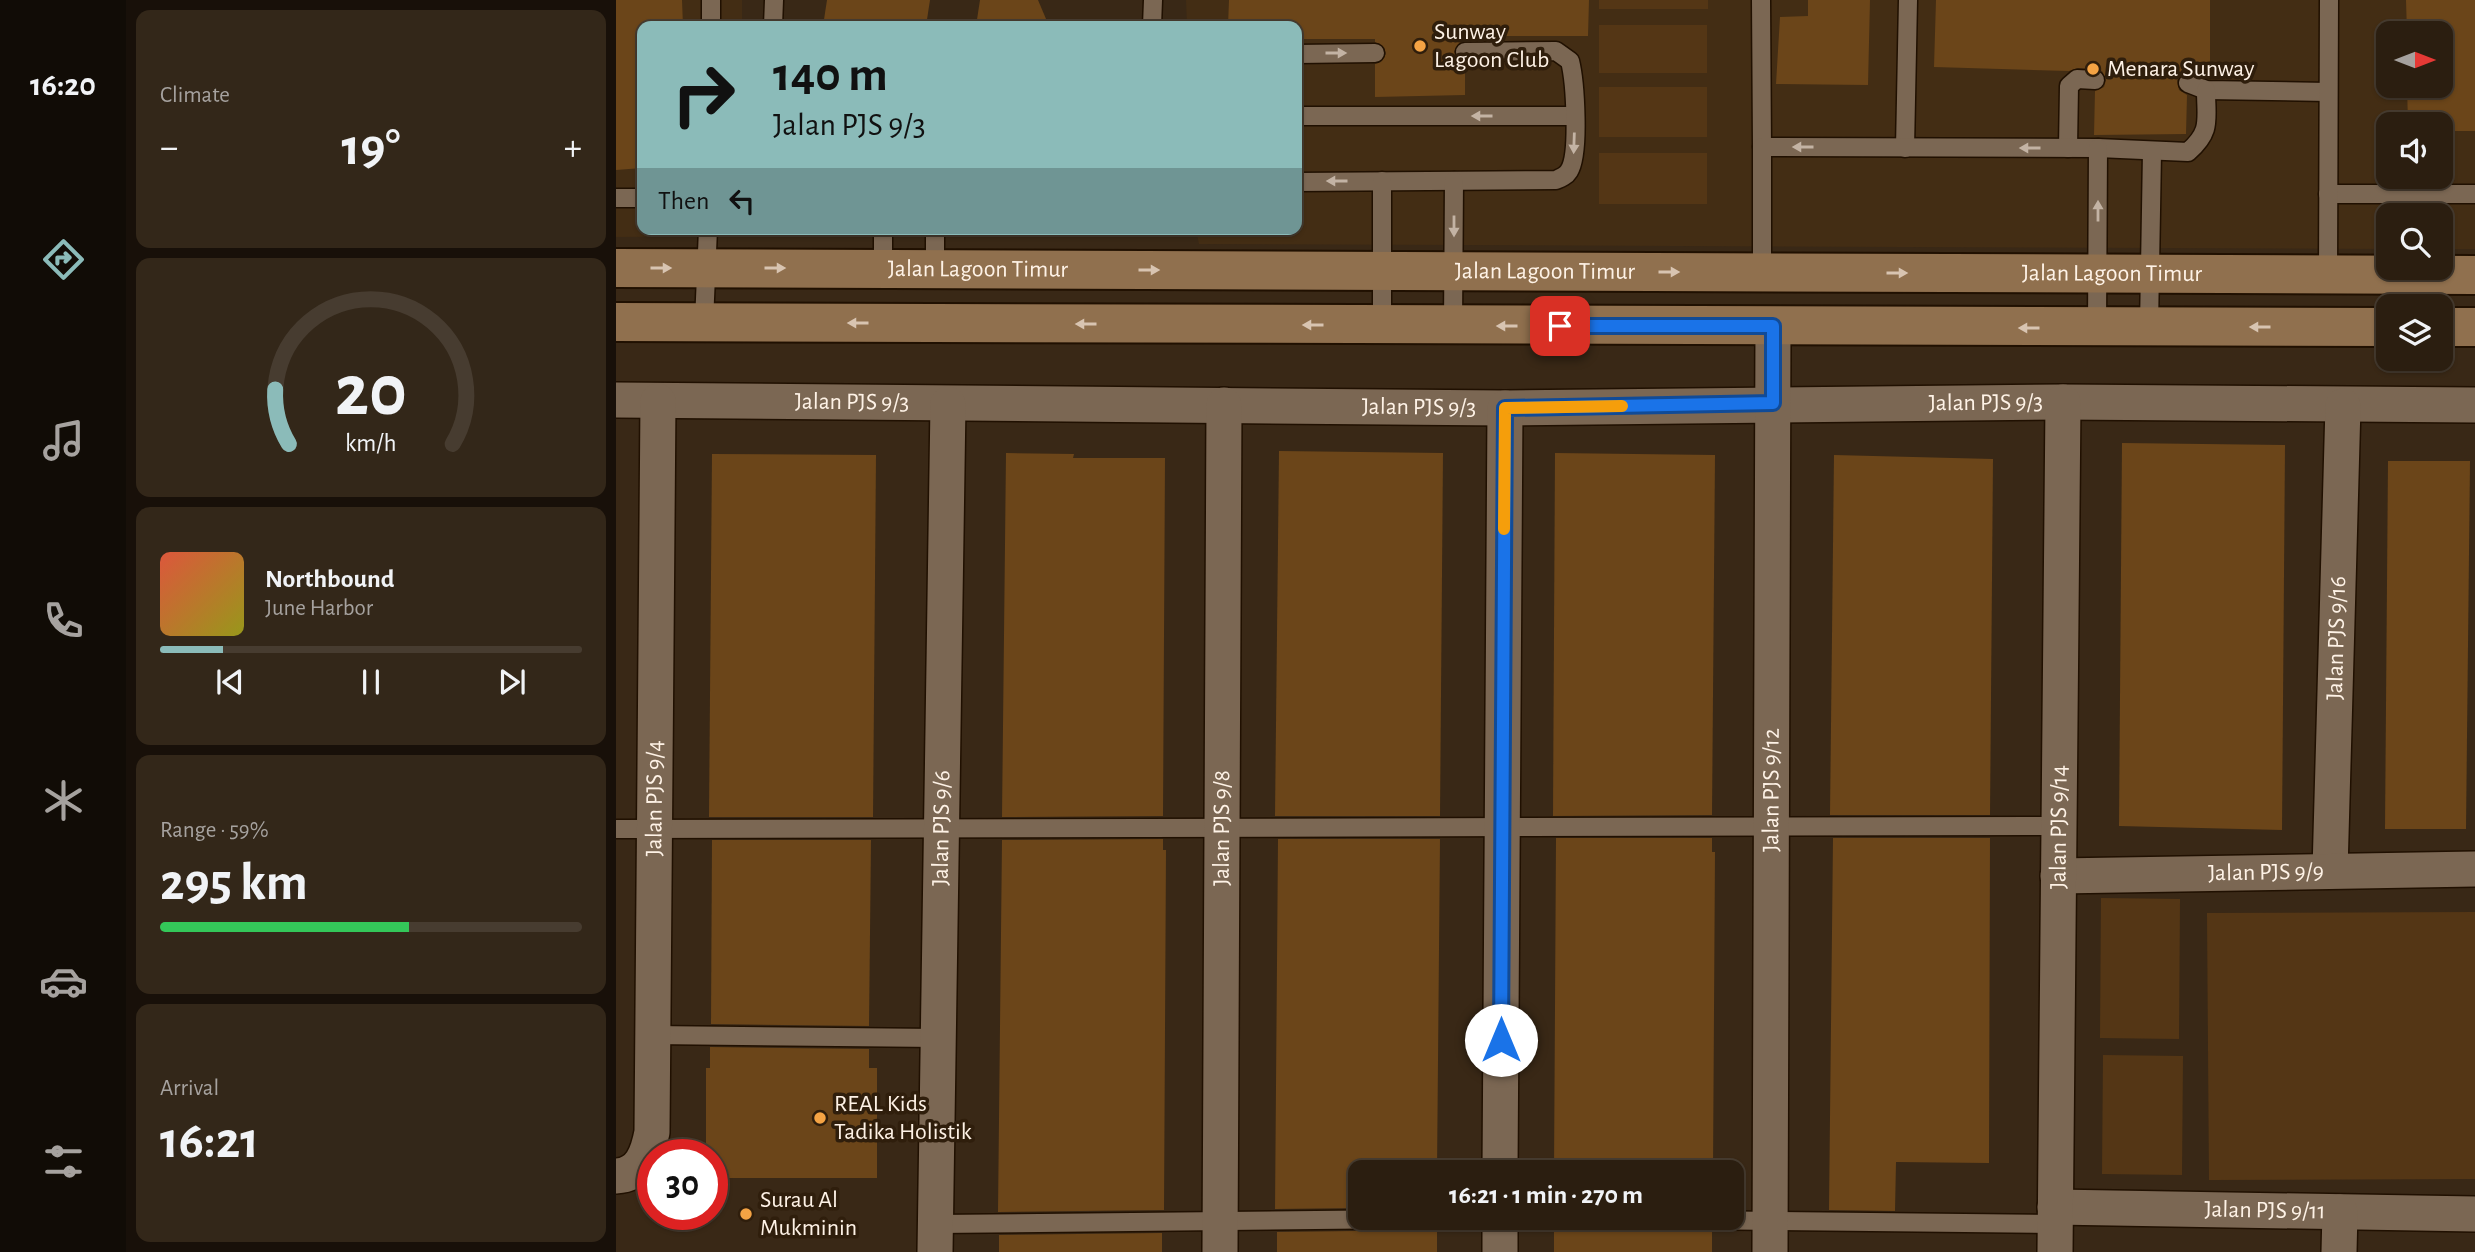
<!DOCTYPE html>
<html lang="en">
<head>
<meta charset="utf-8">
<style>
  body { margin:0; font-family:"Alegreya Sans",sans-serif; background:#332719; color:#f1f3f6; height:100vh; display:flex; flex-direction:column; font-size:26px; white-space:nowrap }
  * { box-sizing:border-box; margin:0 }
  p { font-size:23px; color:#a6a29f }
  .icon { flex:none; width:38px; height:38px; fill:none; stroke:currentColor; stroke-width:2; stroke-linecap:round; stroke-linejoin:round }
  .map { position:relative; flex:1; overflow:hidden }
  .drawer { display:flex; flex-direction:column; gap:10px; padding:10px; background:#181009; width:490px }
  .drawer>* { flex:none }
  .hud { position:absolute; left:21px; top:21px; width:665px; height:214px; border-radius:14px; box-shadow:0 2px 5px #0004,0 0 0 2px #473c30; background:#8bbbb9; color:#111; overflow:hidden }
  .needle { width:46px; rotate:90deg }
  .fabs { position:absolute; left:1760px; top:21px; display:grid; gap:14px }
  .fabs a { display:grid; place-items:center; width:77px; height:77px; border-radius:14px; background:#2b1e10; box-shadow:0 2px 5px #0004,0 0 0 2px #473c30; font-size:35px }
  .speed { position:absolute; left:21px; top:1139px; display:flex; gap:14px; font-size:35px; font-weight:700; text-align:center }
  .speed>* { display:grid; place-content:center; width:91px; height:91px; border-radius:50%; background:#2b1e10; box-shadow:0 2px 5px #0004,0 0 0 2px #473c30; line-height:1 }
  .speed .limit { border:10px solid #d22; background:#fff; color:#111 }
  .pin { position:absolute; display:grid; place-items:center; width:60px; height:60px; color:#fff; margin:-30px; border-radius:14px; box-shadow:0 4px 10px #0006 }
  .me { position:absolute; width:77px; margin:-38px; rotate:0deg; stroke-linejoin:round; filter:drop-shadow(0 0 5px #0008) }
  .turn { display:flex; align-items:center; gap:24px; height:147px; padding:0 21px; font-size:32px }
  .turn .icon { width:91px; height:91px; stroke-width:2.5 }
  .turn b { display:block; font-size:49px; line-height:60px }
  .then { display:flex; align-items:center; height:66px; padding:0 21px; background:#0003; gap:14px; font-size:26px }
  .big { font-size:52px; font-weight:700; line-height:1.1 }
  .drawer .tile { flex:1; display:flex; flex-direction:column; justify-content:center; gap:10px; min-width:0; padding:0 24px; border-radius:14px; background:#332719 }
  .drawer .dial { align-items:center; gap:0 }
  .dial svg { height:182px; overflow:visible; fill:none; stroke:#473c30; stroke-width:7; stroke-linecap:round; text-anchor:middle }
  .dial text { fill:#f1f3f6; stroke:none }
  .song { display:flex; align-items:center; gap:21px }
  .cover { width:84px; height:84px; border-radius:10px; background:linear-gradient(135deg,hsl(10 70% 55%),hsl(60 70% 35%)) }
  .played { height:7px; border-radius:4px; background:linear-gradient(90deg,#8bbbb9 15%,#473c30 15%) }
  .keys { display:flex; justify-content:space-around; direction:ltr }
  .heat { display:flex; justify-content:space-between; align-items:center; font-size:38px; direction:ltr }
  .charge { height:10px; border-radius:5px; background:linear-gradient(90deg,#34c759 59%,#473c30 0) }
  .trip { position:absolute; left:732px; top:1160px; width:396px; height:70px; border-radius:14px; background:#2b1e10; box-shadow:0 2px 5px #0004,0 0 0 2px #473c30; font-weight:700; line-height:70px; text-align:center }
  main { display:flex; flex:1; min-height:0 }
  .menu { display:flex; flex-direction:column; width:126px; justify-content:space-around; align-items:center; background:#110c06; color:#a6a29f }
  .menu .icon { width:49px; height:49px }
  .menu .on { color:#8bbbb9 }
  .menu b { font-size:32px; color:#f1f3f6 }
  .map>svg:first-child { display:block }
</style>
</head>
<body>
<main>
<nav class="menu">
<b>16:20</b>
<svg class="icon on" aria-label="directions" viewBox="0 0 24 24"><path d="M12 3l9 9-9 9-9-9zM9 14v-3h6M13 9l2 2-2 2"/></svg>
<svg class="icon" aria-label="music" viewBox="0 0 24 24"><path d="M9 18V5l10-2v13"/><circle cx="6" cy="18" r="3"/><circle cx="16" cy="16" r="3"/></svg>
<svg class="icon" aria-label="phone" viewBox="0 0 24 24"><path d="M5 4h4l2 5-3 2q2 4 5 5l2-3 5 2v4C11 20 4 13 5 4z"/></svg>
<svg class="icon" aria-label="climate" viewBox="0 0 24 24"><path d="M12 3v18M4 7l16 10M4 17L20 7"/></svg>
<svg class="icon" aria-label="car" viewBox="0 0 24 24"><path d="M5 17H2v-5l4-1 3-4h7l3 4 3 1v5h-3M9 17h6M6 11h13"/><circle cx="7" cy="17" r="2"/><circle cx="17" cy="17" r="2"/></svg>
<svg class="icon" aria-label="filters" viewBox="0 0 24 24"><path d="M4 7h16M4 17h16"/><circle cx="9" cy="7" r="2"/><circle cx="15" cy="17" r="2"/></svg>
</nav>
<section class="drawer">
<div class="tile"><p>Climate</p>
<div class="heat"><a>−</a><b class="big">19°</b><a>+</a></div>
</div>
<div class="tile dial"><svg viewBox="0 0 100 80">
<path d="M14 69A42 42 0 1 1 86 69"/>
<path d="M14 69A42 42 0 0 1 8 45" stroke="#8bbbb9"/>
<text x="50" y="56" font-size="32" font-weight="700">20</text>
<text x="50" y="72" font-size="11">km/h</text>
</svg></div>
<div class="tile">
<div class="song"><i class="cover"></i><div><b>Northbound</b><p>June Harbor</p></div></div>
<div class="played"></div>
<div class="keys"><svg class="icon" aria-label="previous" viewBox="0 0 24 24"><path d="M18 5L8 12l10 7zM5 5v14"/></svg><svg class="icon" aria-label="pause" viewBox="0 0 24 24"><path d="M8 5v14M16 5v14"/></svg><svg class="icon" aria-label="next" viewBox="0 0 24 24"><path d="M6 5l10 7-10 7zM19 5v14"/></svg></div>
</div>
<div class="tile"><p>Range · 59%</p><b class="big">295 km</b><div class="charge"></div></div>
<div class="tile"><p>Arrival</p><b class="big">16:21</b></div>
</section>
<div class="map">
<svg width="1859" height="1252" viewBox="0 0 1859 1252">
  <rect width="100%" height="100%" fill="#392816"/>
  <g fill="#432d14" fill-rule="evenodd">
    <polygon points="0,0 126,0 126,26 26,26 26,229 128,229 128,236 0,237"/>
    <path d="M 570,0 L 1859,0 L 1859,249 L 1825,249 L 1825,215 L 1773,215 L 1773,249 L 583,244 L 580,229 L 681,229 L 681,26 L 571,26 ZM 1773,33 L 1825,33 L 1825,86 L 1773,86 ZM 1773,124 L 1825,124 L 1825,177 L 1773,177 Z"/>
  </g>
  <g fill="#543615">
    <rect x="983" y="0" width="109" height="9"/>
    <rect x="983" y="25" width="108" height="48"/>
    <rect x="983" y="87" width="108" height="50"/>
    <rect x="983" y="153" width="108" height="51"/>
    <polygon points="1485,898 1564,899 1563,1039 1484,1038"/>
    <polygon points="1859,912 1859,1179 1593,1180 1591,913"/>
    <polygon points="1487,1055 1567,1056 1566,1175 1486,1174"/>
  </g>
  <g fill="#6b4519">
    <polygon points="0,0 66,0 67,26 26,26 26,168 0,170"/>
    <polygon points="211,0 314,0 310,26 207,26"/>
    <polygon points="364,0 422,0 433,26 360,26"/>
    <polygon points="613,0 973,0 972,36 849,36 849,41 843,43 838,51 840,58 849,63 849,95 759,97 759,64 765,62 770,54 768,47 759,42 759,39 681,39 681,26 612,26"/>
    <polygon points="1192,0 1254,0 1252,85 1160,84 1164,17 1192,16"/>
    <polygon points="1320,0 1594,0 1594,72 1570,72 1561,80 1563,90 1571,95 1570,134 1478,135 1479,91 1488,87 1490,80 1486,71 1480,69 1462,68 1453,71 1318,67"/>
    <polygon points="1790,0 1859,0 1859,131 1825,131 1825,124 1792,124 1791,86 1825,86 1825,33 1791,33"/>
    <polygon points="1506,443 1669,445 1666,830 1503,826"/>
    <polygon points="663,451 827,453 824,816 659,816"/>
    <polygon points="390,453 458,454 457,458 549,458 547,816 386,817"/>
    <polygon points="939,453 1099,455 1096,815 937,816"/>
    <polygon points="96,454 260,455 257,817 93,817"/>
    <polygon points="1218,455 1377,459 1374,815 1214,815"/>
    <polygon points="1772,461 1854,461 1850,829 1769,829"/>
    <polygon points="940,838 1096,838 1096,852 1099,852 1097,1172 938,1172"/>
    <polygon points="1217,838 1374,838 1373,1163 1280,1162 1279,1211 1213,1210"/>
    <polygon points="547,839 547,850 550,850 548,1210 382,1212 386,840"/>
    <polygon points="662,839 824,839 821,1172 744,1172 744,1208 659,1209"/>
    <polygon points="96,840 255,840 253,1026 95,1024"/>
    <polygon points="94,1047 253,1049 253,1068 261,1068 261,1178 96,1178 96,1155 90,1155 90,1068 94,1068"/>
    <polygon points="821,1230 821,1252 661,1252 661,1232"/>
    <polygon points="938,1230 1096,1232 1096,1252 938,1252"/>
    <polygon points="546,1233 546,1252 383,1252 383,1235"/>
  </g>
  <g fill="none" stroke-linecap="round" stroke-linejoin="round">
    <g stroke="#201001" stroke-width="21">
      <g id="lane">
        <polyline points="1145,0 1146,147"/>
        <polyline points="95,26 95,0"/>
        <polyline points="157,26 158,0"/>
        <polyline points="536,26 537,0"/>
        <polyline points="681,54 759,53"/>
        <polyline points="1572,83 1590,90 1712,92"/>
        <polyline points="681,116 959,116"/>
        <polyline points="1289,148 1292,0"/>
        <polyline points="1452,148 1453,86 1461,79 1479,80"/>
        <path d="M 681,182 L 940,180 C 945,178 950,176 953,171 C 964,154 959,81 954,61 L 940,51 L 849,52"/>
        <polyline points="1712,194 1859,194"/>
        <polyline points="0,198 26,198"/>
        <polyline points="267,229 267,269"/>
        <polyline points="319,229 319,269"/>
        <path d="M 1146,273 L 1146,147 L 1482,148 L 1572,152 C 1596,131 1590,120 1590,90"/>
        <polyline points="1712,275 1713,0"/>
        <polyline points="88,322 92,229"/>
        <polyline points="766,325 766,181"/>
        <polyline points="837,325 838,181"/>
        <polyline points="1533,327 1536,152"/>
        <polyline points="1481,328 1482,148"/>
        <polyline points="0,829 1443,826"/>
        <polyline points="36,1035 322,1038"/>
        <polyline points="320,1224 884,1218 1439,1224"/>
      </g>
    </g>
    <g stroke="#201001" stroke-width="38">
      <g id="street">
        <path id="s1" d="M 0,400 L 889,408 L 1447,402 L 1859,405"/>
        <path id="s2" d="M 1714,871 L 1727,406"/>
        <path id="s3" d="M 1442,876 L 1859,869"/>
        <polyline points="884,1172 889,408"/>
        <path id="s4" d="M 0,1176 C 25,1175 32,1153 36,1132 L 42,401"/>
        <path id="s5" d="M 1439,1207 L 1859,1214"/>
        <path id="s6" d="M 319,1252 L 332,404"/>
        <path id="s7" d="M 604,1252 L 608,405"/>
        <polyline points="884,1252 884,1218"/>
        <path id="s8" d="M 1154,1252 L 1157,326"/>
        <path id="s9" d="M 1439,1252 L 1447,402"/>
        <polyline points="1723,1252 1724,1212"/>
      </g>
    </g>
    <g stroke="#201001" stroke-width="42">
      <g id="secondary">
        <path id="s10" d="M 0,268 L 1859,275"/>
        <polyline points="0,322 1773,327"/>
        <polyline points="1825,327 1859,327"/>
      </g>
    </g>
    <use href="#lane" stroke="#7b6753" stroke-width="18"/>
    <use href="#street" stroke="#7b6753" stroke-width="35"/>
    <use href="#secondary" stroke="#90704e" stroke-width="38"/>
  </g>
  <defs><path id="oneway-solid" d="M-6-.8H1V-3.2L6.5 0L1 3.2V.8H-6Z" transform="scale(1.75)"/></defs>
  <g fill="#c3b3a4">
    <use href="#oneway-solid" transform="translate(720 53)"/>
    <use href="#oneway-solid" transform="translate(866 116) rotate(180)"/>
    <use href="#oneway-solid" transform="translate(958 143) rotate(92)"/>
    <use href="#oneway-solid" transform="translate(1187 147) rotate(-180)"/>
    <use href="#oneway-solid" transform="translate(1414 148) rotate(-180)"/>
    <use href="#oneway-solid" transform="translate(721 181) rotate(180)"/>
    <use href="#oneway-solid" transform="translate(1482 211) rotate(-90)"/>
    <use href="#oneway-solid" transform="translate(838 226) rotate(90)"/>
  </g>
  <g fill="#d8c4b1">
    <use href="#oneway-solid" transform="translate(45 268)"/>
    <use href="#oneway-solid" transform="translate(159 268)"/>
    <use href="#oneway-solid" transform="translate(533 270)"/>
    <use href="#oneway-solid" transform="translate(1053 272)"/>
    <use href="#oneway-solid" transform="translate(1281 273)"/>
    <use href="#oneway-solid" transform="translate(242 323) rotate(-180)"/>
    <use href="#oneway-solid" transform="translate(470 324) rotate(-180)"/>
    <use href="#oneway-solid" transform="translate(697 325) rotate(-180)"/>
    <use href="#oneway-solid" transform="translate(891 326) rotate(-180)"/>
    <use href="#oneway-solid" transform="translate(1644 327) rotate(180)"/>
    <use href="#oneway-solid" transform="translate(1413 328) rotate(-180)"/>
  </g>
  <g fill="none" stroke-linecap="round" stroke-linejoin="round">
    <g stroke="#114b97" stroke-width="18">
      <polyline id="route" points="885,1040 889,408 1157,403 1157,326 944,326"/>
    </g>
    <use href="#route" stroke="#1a73e8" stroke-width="12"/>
    <polyline stroke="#f59e0b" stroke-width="12" points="888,529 889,408 1006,406"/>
  </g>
  <g fill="#f4a344" stroke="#2f1e0c" stroke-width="2.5">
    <circle cx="804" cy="46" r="7"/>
    <circle cx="1477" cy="69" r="7"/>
    <circle cx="204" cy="1118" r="7"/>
    <circle cx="130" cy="1214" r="7"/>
  </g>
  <g text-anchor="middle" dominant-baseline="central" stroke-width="7" stroke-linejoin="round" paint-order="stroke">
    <g font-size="24" fill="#fef2e6" stroke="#2f1e0c" text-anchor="start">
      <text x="818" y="32">Sunway<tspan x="818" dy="28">Lagoon Club</tspan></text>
      <text x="1491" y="69">Menara Sunway</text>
      <text x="218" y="1104">REAL Kids<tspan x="218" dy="28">Tadika Holistik</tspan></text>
      <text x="144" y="1200">Surau Al<tspan x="144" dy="28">Mukminin</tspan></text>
    </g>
    <g font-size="24" fill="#fef2e6" stroke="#2f1e0c">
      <text stroke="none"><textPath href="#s10" startOffset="362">Jalan Lagoon Timur</textPath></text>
      <text stroke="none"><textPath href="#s10" startOffset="929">Jalan Lagoon Timur</textPath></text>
      <text stroke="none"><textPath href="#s10" startOffset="1496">Jalan Lagoon Timur</textPath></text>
      <text stroke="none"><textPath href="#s1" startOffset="1370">Jalan PJS 9/3</textPath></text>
      <text stroke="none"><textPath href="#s1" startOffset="236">Jalan PJS 9/3</textPath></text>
      <text stroke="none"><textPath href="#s1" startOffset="803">Jalan PJS 9/3</textPath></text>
      <text stroke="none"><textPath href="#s2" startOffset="233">Jalan PJS 9/16</textPath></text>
      <text stroke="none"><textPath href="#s8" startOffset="462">Jalan PJS 9/12</textPath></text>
      <text stroke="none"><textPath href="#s4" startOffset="396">Jalan PJS 9/4</textPath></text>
      <text stroke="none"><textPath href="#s9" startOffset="425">Jalan PJS 9/14</textPath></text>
      <text stroke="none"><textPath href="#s6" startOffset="424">Jalan PJS 9/6</textPath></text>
      <text stroke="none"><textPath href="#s7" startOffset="424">Jalan PJS 9/8</textPath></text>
      <text stroke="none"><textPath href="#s3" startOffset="208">Jalan PJS 9/9</textPath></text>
      <text stroke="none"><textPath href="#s5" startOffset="210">Jalan PJS 9/11</textPath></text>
    </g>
  </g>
</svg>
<div class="fabs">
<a><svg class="needle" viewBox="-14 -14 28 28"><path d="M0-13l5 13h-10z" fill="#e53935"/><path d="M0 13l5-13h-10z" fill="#a6a29f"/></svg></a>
<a><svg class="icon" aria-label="sound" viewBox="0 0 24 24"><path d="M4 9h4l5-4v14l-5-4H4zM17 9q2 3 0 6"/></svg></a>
<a><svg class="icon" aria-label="search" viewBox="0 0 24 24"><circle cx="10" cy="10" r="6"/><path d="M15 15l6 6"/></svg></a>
<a><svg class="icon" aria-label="layers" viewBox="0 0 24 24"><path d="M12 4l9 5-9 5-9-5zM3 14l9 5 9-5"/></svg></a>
</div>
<div class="speed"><div class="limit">30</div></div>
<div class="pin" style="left:944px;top:326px;background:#d93025"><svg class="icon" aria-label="arrive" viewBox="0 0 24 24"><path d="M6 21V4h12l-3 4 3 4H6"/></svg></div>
<svg class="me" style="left:885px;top:1040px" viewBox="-20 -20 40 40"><circle r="19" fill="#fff"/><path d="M0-13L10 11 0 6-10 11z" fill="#1a73e8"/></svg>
<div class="trip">16:21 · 1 min · 270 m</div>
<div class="hud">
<div class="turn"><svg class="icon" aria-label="right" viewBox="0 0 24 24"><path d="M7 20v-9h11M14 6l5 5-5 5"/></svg><div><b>140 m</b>Jalan PJS 9/3</div></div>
<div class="then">Then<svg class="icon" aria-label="left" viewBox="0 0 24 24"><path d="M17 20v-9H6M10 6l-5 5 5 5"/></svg></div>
</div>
</div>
</main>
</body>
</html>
